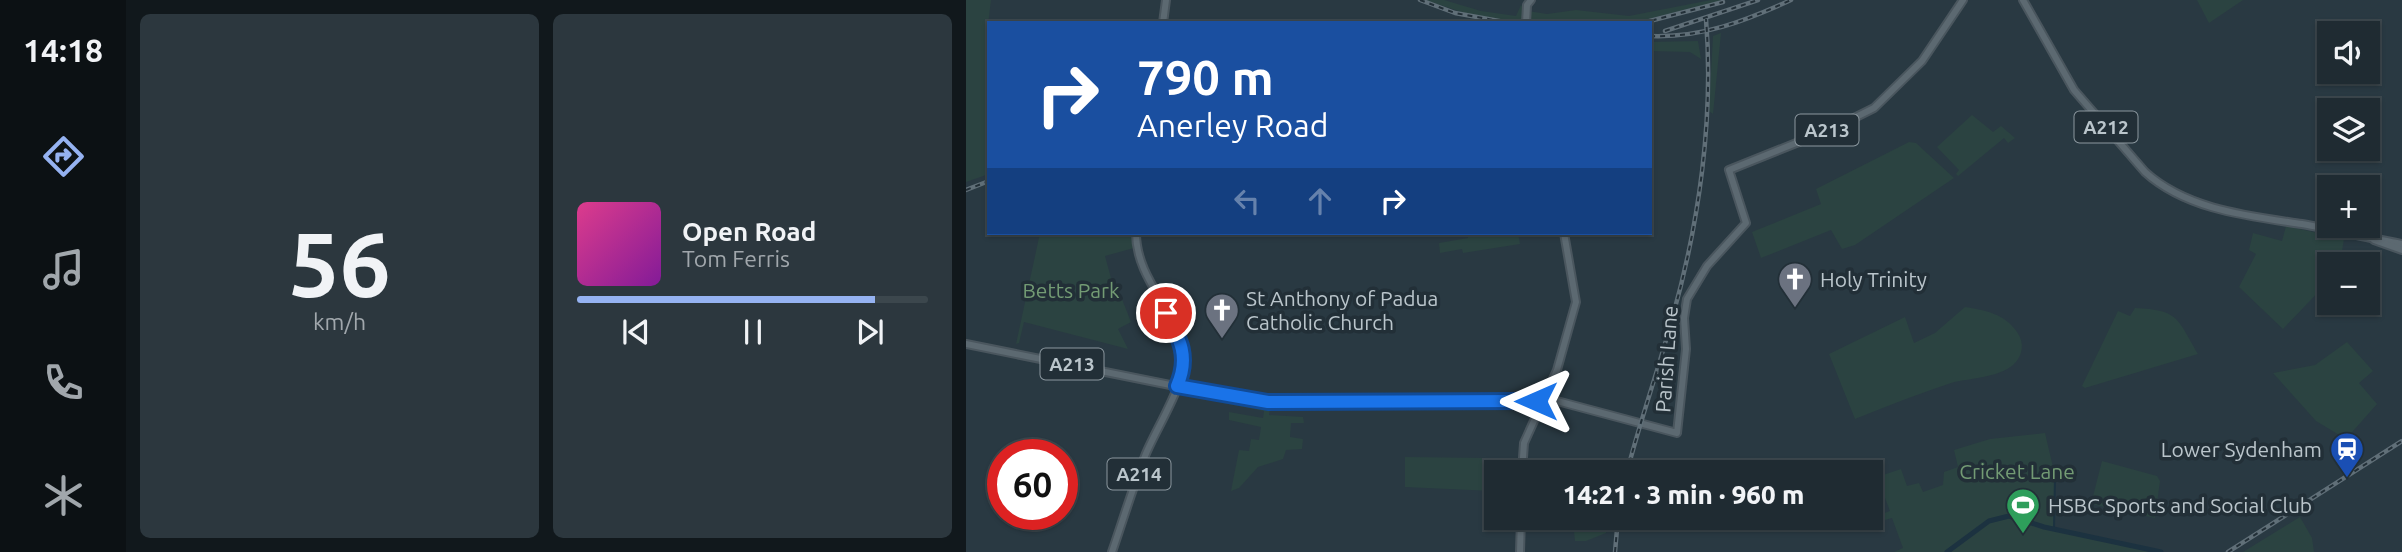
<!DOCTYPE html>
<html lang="en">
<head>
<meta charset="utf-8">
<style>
  body { margin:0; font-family:Ubuntu,sans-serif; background:#2c373e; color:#f1f3f6; height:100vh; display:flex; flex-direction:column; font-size:26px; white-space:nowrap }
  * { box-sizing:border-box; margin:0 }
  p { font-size:23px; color:#a1a7ac }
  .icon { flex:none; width:38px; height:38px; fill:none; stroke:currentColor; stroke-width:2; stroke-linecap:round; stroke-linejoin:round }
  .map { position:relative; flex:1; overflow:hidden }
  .drawer { display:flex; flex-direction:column; gap:14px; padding:14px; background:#11181c; width:840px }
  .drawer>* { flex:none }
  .top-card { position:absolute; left:21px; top:21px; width:665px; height:214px; border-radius:0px; box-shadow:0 2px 5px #0004,0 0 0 2px #3c474d; background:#1a4fa0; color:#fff; overflow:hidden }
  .controls { position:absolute; left:1351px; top:21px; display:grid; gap:14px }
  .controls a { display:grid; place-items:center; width:63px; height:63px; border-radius:0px; background:#1f2b32; box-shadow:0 2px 5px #0004,0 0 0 2px #3c474d; font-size:35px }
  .speed { position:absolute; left:21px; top:439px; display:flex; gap:14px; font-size:35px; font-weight:700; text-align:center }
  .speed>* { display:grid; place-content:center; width:91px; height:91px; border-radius:50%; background:#1f2b32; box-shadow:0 2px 5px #0004,0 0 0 2px #3c474d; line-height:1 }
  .speed .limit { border:10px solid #d22; background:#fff; color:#111 }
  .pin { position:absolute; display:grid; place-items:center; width:60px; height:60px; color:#fff; margin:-30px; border:4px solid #fff; border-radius:50%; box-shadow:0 2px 7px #0007 }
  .me { position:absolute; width:77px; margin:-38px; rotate:270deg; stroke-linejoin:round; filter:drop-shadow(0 0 5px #0008) }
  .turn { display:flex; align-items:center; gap:24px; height:147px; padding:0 35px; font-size:32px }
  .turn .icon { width:91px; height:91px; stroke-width:2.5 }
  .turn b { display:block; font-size:49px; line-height:60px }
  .lanes { display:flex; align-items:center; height:66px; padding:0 35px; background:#0003; justify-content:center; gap:35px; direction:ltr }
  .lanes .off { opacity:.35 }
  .drawer .widget { flex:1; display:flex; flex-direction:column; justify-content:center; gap:10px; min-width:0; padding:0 24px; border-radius:10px; background:#2c373e }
  .drawer .dial { align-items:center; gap:0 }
  .dial b { font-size:91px; line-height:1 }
  .song { display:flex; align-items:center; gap:21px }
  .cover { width:84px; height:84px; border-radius:10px; background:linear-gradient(135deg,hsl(330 70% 55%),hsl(290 70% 35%)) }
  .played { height:7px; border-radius:4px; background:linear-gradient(90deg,#95b2f1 85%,#3c474d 85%) }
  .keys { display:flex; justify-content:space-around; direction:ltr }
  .drawer .tiles { flex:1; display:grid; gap:14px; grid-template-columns:repeat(2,1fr) }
  .trip { position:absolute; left:518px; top:460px; width:399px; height:70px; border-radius:0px; background:#1f2b32; box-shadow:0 2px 5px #0004,0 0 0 2px #3c474d; font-weight:800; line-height:70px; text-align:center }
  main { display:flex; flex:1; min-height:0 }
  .tabs { display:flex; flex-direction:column; width:126px; justify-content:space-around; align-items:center; background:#0c1114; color:#a1a7ac }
  .tabs .icon { width:49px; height:49px }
  .tabs .selected { color:#95b2f1 }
  .tabs b { font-size:32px; color:#f1f3f6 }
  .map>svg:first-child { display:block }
</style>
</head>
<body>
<main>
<nav class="tabs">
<b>14:18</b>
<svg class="icon selected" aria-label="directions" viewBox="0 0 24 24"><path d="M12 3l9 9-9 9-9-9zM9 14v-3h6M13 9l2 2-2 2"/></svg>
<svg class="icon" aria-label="music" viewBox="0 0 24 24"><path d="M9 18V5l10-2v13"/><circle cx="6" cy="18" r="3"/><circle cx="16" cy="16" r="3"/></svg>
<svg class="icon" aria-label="phone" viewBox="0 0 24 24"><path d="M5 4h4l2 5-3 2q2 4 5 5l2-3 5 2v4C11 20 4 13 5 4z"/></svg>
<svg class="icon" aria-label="climate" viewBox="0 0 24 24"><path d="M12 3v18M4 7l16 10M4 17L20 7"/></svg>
</nav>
<section class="drawer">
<div class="tiles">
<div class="widget dial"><b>56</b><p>km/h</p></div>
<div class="widget">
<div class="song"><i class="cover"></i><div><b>Open Road</b><p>Tom Ferris</p></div></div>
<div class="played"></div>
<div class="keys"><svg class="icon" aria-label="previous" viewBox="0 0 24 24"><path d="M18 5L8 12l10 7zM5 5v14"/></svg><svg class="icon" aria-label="pause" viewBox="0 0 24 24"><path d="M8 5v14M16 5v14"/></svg><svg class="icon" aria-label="next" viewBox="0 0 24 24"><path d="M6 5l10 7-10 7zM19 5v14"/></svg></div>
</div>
</div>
</section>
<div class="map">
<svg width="1436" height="552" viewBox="0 0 1436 552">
  <rect width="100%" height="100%" fill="#293942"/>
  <g fill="#2b4341">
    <polygon points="0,0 25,0 19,50 23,51 23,174 0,182"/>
    <polygon points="459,0 478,0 515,11 550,16 555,5 557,7 556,23 508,16"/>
    <polygon points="745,0 757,0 667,23 563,23 562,11 581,14 610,10 663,16"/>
    <polygon points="1231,0 1277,0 1243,23"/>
    <polygon points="755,33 747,114 743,111 747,36"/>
    <polygon points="732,41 735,59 724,52 684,51 684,42"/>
    <polygon points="1006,115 1027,132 1035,126 1049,138 1042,143 1038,138 992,176 990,174 993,170 971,147"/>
    <polygon points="943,142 950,143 988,178 889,245 876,249 865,230 795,258 786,232 855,204 850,189"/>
    <polygon points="1320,226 1378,239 1374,264 1363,264 1363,281 1317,329 1273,287 1290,254 1283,250 1287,233 1316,241"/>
    <polygon points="74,233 165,233 168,248 139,256 148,289 152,289 165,322 152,329 162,349 58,322 53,343 50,344"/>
    <polygon points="501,233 552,233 554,244 497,253 496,249 474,253 473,243 502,238"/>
    <path d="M 999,307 C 1019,310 1039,314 1051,332 C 1059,343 1057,356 1047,365 C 1032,378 1003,378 985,383 C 952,394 921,406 889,419 L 863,354 L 939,317 L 948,343 L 969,333 Z"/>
    <path d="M 1169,308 C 1213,310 1211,318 1232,354 L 1119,388 L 1116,386 L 1152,311 L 1164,316 Z"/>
    <polygon points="1381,342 1407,371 1393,383 1411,404 1380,439 1350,421 1307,373 1349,365"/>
    <polygon points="258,399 302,405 335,404 335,410 304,408 303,415 337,417 338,423 325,423 324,437 337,439 336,449 320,450 317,459 292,467 273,488 265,491 273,450 283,451 285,439 293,440 295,427 263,420 263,412 297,418 298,411 257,403"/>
    <polygon points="1079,433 1087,467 1090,468 1087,530 1185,552 928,552 937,548 926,518 898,526 896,521 924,511 911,477 935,469 941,486 953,483 957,492 977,485 978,472 992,467 988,450 1024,439"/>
    <polygon points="439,457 520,458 521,467 528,468 527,491 439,487"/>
    <polygon points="1136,461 1191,476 1194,481 1189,518 1125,504"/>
    <polygon points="1334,517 1346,538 1348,552 1277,552"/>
    <polygon points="594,518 641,518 640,533 620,541 609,541 608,531 594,531"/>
  </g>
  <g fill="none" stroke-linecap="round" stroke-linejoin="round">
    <polyline stroke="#1c3240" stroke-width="2" points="1088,529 1089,478"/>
    <polyline stroke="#1c3240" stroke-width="5" points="981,552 1023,521 1043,516 1078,527 1195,552"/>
    <g stroke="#4a565e" stroke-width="10">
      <g id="primary">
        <path d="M 1057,0 L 1108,90 L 1179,172 C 1221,210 1283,216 1336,224 C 1369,230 1403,238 1436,244"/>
        <polyline points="197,23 200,0"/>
        <polyline points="560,23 561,5 565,0"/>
        <polyline points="1408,240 1436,250"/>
        <polyline points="0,344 279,400 304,402 591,401 711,433 720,349 718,318 721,299 741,266 780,223 763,170 870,127 908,108 956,61 997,0"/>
        <polyline points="556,472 558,443 591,370 610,302 598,233"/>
        <path d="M 146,552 C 157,520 167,487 179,456 C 190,428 223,379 218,351 C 210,310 170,279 170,233"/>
        <polyline points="554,552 555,518"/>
      </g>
    </g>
    <use href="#primary" stroke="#5c6971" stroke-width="6"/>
    <g stroke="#606f78" stroke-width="4.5">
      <g id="rail">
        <polyline points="454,0 489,13 544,23"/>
        <polyline points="676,23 757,2"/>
        <polyline points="699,31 792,0"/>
        <path d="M 684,36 C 736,38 779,21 825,0"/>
        <polyline points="0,190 23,181"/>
        <path d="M 661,472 C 674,421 692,371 706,319 C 733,224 748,118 740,19"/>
        <polyline points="649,552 652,518"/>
        <polyline points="1262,552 1436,441"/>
      </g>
    </g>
    <use href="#rail" stroke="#222f37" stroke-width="2" stroke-dasharray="5" stroke-linecap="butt"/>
  </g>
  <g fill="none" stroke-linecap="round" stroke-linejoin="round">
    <g stroke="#114b97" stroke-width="18">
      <path id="route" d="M 200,313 C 214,339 224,357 211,386 L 302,402 L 570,401"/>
    </g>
    <use href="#route" stroke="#1a73e8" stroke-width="12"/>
  </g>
  <defs>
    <g id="church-pin" transform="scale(1.75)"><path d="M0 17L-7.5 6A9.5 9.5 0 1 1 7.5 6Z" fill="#6b7280" stroke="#222f37"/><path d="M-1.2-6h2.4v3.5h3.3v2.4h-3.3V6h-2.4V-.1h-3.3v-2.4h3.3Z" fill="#fff"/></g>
    <g id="station-pin" transform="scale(1.75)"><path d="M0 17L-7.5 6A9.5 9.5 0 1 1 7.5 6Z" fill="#1a4fb4" stroke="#222f37"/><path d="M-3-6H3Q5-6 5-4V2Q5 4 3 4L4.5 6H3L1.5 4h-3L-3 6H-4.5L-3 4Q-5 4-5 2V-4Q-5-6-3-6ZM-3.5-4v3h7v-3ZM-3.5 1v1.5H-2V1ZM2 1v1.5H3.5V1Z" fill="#fff"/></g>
    <g id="stadium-pin" transform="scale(1.75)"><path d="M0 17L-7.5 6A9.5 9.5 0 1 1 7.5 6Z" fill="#2e9e5b" stroke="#222f37"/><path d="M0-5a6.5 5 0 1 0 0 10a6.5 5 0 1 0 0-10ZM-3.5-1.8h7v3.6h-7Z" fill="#fff"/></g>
  </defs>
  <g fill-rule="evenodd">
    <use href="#church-pin" x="829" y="279"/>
    <use href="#church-pin" x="256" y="310"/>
    <use href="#station-pin" x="1381" y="449"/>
    <use href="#stadium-pin" x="1057" y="505"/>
  </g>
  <g text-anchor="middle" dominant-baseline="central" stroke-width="7" stroke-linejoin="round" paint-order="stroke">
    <g fill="#222f37" stroke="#8c989f" stroke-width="2">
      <rect x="1108.5" y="111.5" width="63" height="31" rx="5"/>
      <rect x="829.5" y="114.5" width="63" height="31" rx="5"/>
      <rect x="74.5" y="348.5" width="63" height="31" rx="5"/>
      <rect x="141.5" y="458.5" width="63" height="31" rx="5"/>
    </g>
    <g font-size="19" font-weight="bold" fill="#bac5cb">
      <text x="1140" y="127">A212</text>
      <text x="861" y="130">A213</text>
      <text x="106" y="364">A213</text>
      <text x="173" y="474">A214</text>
    </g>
    <g font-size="21" fill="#bac5cb" stroke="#222f37" text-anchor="start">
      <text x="854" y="279">Holy Trinity</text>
      <text x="280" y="298">St Anthony of Padua<tspan x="280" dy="24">Catholic Church</tspan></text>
      <text x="1356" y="449" text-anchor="end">Lower Sydenham</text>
      <text x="1082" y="505">HSBC Sports and Social Club</text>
    </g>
    <g font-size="21" fill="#739b74" stroke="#222f37">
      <text x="105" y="290">Betts Park</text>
      <text x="1051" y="471">Cricket Lane</text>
    </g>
    <g font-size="21" fill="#bac5cb" stroke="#222f37">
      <text transform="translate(700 359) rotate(-86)">Parish Lane</text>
    </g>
  </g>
</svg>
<div class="controls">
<a><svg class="icon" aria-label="sound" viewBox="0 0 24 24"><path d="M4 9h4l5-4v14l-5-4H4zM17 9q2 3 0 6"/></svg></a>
<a><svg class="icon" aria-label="layers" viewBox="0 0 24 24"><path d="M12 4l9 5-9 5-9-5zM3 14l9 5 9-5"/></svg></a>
<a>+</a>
<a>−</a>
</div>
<div class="speed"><div class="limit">60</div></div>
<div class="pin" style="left:200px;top:313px;background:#d93025"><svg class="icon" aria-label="arrive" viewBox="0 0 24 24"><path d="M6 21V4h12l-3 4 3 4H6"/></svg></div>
<svg class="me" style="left:570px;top:401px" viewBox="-20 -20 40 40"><path d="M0-17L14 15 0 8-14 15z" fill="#1a73e8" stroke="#fff" stroke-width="4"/></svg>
<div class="trip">14:21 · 3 min · 960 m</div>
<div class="top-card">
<div class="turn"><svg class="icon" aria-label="right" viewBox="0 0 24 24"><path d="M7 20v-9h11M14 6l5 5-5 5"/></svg><div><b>790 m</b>Anerley Road</div></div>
<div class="lanes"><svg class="icon off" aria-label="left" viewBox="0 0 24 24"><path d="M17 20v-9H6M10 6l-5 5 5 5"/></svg><svg class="icon off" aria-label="ahead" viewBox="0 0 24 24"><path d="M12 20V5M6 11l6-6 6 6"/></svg><svg class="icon" aria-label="right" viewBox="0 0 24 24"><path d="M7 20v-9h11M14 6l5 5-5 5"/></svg></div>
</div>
</div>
</main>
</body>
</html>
